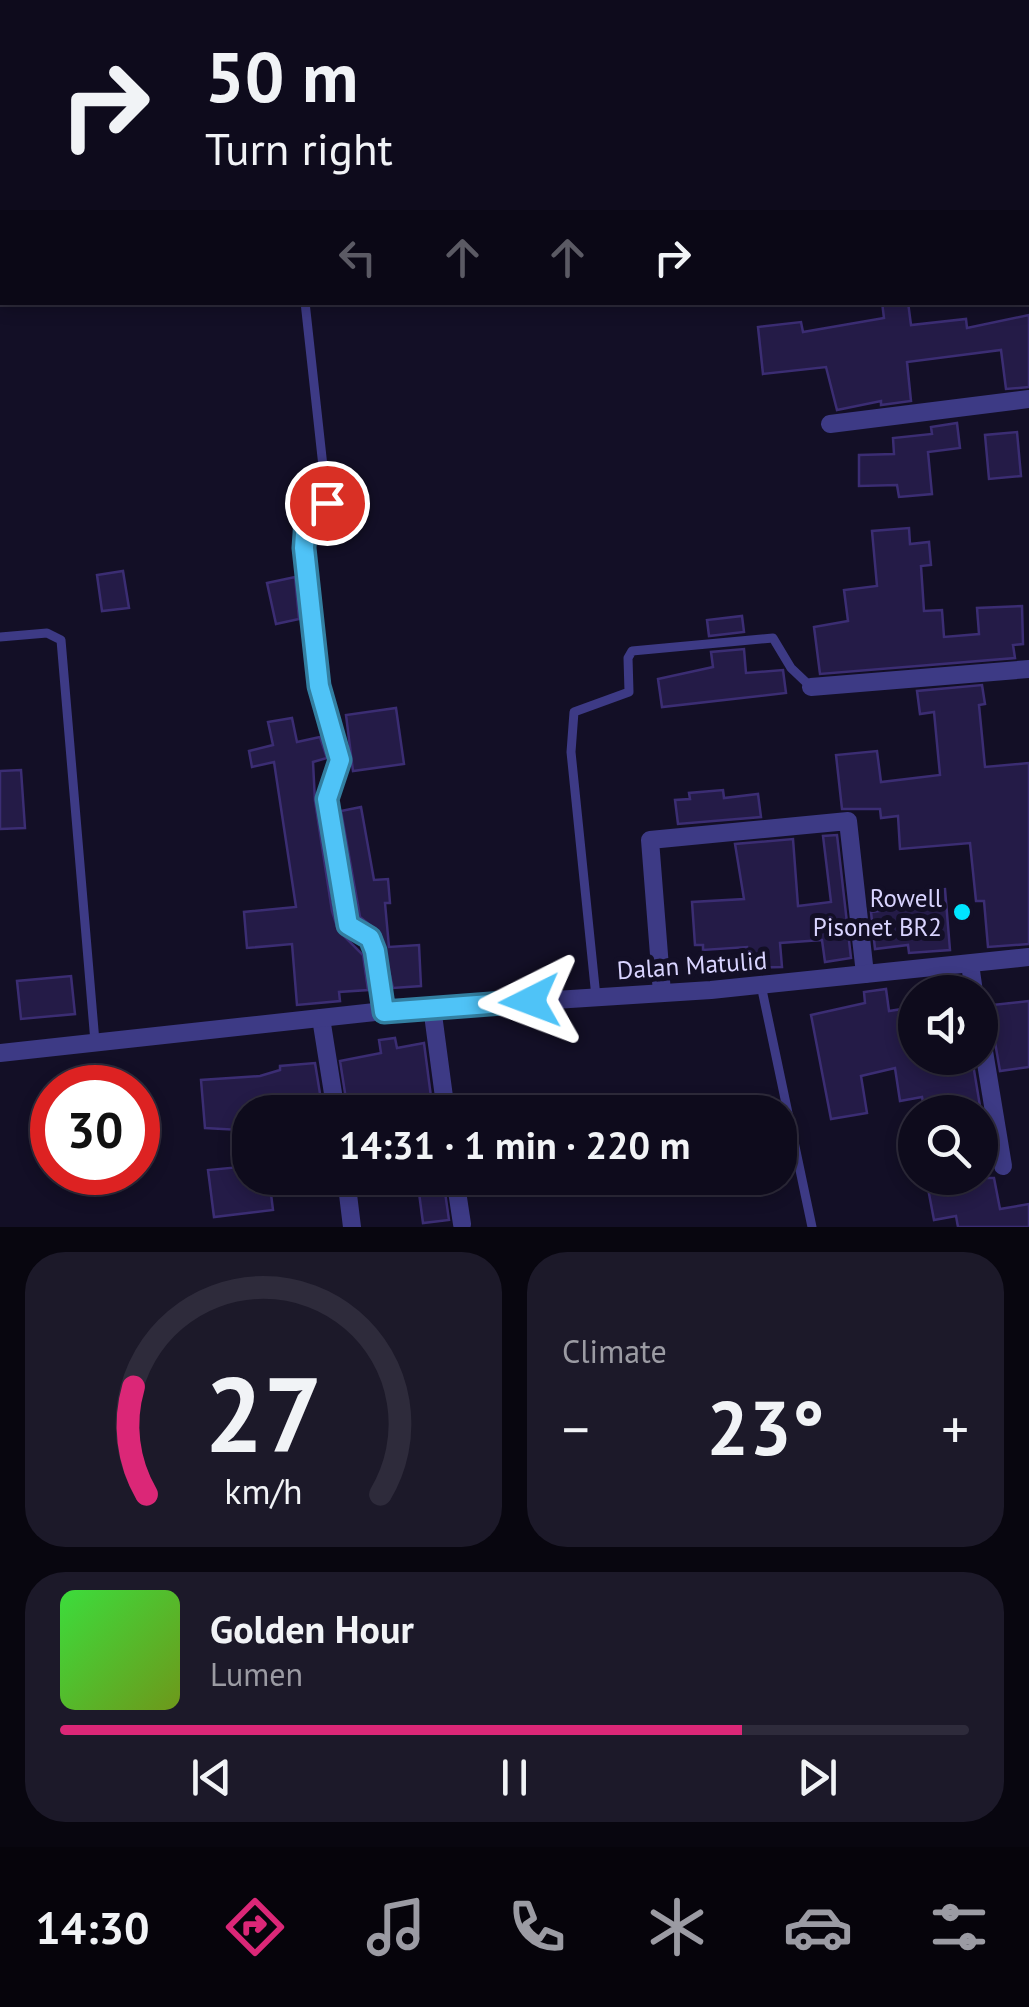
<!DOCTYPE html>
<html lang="en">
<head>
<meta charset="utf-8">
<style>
  body { margin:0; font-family:"PT Sans",sans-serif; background:#1c1929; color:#f1f3f6; height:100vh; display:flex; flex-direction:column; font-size:38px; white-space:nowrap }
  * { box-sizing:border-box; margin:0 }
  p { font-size:32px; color:#9b9ba3 }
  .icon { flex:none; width:55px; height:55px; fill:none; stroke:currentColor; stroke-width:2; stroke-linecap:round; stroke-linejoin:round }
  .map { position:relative; height:1227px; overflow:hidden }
  .side { display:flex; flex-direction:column; gap:25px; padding:25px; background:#08060f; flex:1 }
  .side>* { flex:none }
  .hud { position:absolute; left:0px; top:0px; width:1030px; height:305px; box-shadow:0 5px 15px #0003,0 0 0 2px #2e2b3b; background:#0e0b1c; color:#f1f3f6; overflow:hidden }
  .tools { position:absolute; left:898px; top:975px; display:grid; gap:20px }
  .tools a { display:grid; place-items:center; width:100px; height:100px; border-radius:50%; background:#0e0b1c; box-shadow:0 5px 15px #0003,0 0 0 2px #2e2b3b; font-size:50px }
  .speed { position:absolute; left:30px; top:1065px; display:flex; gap:20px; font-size:50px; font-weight:700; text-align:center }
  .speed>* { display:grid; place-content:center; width:130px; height:130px; border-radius:50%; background:#0e0b1c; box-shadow:0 5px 15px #0003,0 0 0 2px #2e2b3b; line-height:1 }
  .speed .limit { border:15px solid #d22; background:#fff; color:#111 }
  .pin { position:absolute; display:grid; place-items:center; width:85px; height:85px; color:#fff; margin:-42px; border:5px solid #fff; border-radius:50%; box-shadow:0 2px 10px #0007 }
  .me { position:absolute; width:110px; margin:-55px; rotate:267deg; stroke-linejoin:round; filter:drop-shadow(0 0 8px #0008) }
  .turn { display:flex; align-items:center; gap:35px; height:210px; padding:0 40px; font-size:45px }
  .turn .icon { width:130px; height:130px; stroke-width:2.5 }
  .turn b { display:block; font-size:70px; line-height:85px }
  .lanes { display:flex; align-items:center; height:95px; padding:0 40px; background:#0003; justify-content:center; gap:50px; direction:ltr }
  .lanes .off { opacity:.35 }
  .big { font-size:75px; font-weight:800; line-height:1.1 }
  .side .card { flex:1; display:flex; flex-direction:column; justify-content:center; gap:15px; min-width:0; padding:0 35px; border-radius:40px; background:#1c1929 }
  .side .dial { align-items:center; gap:0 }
  .dial svg { height:260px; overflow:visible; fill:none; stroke:#2e2b3b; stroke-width:7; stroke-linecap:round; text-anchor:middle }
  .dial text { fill:#f1f3f6; stroke:none }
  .song { display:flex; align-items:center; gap:30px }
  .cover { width:120px; height:120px; border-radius:15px; background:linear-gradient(135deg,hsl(120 70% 55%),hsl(80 70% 35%)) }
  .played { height:10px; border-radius:5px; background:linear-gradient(90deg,#db2777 75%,#2e2b3b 75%) }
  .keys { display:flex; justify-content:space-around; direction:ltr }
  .heat { display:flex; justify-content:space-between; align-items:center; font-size:55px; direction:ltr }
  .side .tiles { flex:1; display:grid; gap:25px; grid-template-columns:1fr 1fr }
  .card:last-child { grid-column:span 2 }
  .trip { position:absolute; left:232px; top:1095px; width:565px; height:100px; border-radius:40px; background:#0e0b1c; box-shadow:0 5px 15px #0003,0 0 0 2px #2e2b3b; font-weight:800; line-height:100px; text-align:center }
  .tab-bar { display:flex; height:160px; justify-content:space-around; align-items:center; background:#06040b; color:#9b9ba3 }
  .tab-bar .icon { width:70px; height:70px }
  .tab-bar .current { color:#db2777 }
  .tab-bar b { font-size:45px; color:#f1f3f6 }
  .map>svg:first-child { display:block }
</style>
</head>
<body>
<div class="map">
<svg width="1029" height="1227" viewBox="0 0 1029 1227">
  <rect width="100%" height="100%" fill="#130f26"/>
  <g fill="#241b47" stroke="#3b2d73" stroke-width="2.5">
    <polygon points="882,302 908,302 911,325 966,319 967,328 1029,315 1029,387 1006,389 1001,350 907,362 911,401 881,405 881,401 837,410 826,367 763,374 758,327 801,322 803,332 884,318"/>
    <polygon points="957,423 960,448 928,452 932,494 899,497 897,485 859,486 859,455 894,454 893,438 932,434 931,427"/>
    <polygon points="1017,432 1021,476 989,479 985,435"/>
    <polygon points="909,528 910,544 929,542 931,565 921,566 924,611 942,610 944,637 979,634 977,608 1022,606 1023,644 1013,645 1015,658 820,674 814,627 848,621 844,590 877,586 872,531"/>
    <polygon points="123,571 129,608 102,611 97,575"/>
    <polygon points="295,577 299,619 276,624 267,583"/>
    <polygon points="742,616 744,632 709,636 707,620"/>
    <polygon points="744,649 746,673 783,670 786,693 662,707 658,679 713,667 711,652"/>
    <polygon points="982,685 985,704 979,705 985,767 1029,763 1029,944 988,947 984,901 976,901 970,843 900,849 898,816 881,818 880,809 842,809 836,755 877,751 881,782 940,775 934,712 920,714 917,691"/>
    <polygon points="396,708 404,764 353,771 346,715"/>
    <polygon points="292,718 297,742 320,737 327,758 313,762 315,801 332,911 338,930 363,955 368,990 339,992 340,1001 297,1005 292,944 247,948 244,912 296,907 274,762 252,767 249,751 273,745 268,722"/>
    <polygon points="21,770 25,828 0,829 0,771"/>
    <polygon points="723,790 724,798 758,794 761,817 678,824 675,800 690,799 689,793"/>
    <polygon points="361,807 374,880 388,879 390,903 385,903 389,947 419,945 421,986 393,988 380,933 360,917 341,811"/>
    <polygon points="837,835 851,958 825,962 822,940 780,943 782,967 748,968 747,947 703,950 703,945 695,945 692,902 744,899 735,844 793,839 798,906 831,902 823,836"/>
    <polygon points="945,889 950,950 909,953 908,945 875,949 871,912 905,908 904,893"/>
    <polygon points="71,976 75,1014 21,1019 17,981"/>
    <polygon points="886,989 889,1011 915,1007 915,1058 972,1058 981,1112 936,1112 935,1105 924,1107 922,1097 900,1101 895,1068 861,1076 867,1113 831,1119 811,1015 865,1003 864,992"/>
    <polygon points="1029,1001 1029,1067 1000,1071 992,1025 983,1006"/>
    <polygon points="395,1038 397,1048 424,1043 433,1112 348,1112 340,1061 381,1053 379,1040"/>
    <polygon points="315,1063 323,1112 284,1112 284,1105 247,1107 249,1123 239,1124 240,1130 205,1128 201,1080 260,1076 280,1070 280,1066"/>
    <polygon points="250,1166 250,1178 269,1178 273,1210 214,1217 208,1170"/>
    <polygon points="417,1178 443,1178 449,1220 423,1223"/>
    <polygon points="926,1178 994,1178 1000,1209 1029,1204 1029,1227 958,1227 956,1216 934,1220"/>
  </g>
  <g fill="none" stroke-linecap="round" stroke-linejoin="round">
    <g stroke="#3d3a85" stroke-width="9">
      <polyline points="281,0 281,2"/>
      <polyline points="304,547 305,519 327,503 305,302"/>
      <polyline points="0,637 47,633 61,640 95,1042"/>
      <polyline points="761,985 812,1227"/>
      <polyline points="596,997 571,752 574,712 629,692 628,658 632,651 773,638 791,668 811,687"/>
    </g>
    <g stroke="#3d3a85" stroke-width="18">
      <polyline points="830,424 1029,399"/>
      <polyline points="304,548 319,686 340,760 327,799 344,909 349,925 369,938 375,951 384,1011"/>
      <polyline points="811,687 1029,669"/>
      <polyline points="970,964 974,992"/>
      <polyline points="662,993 650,840 848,821 865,974"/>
      <polyline points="432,1007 446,1112"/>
      <polyline points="321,1018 336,1112"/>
      <polyline points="980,1027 1003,1166"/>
      <polyline points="0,1053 384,1011 711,990 1029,957"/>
      <polyline points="346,1178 352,1227"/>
      <polyline points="455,1178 462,1224"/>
    </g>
  </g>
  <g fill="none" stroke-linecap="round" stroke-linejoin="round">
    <g stroke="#337fa1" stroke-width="25">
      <polyline id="route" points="327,503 306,519 304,548 319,686 340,760 327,799 348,925 370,938 375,951 384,1012 530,1001"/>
    </g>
    <use href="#route" stroke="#4fc3f7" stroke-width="18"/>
  </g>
  <circle fill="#00e5ff" stroke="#130f26" stroke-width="4" cx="962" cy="912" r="10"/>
  <g text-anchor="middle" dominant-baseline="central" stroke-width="10" stroke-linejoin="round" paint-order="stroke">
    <g font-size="25" fill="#d9d4ff" stroke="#130f26" text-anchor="end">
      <text x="942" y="898">Rowell<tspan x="942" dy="29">Pisonet BR2</tspan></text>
    </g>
    <g font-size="25" fill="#d9d4ff" stroke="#130f26">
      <text transform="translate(692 965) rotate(-4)">Dalan Matulid</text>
    </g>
  </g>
</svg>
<div class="tools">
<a><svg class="icon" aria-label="sound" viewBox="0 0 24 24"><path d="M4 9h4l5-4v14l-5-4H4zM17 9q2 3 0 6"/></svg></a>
<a><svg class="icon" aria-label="search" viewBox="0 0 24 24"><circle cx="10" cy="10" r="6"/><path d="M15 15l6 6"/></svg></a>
</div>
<div class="speed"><div class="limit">30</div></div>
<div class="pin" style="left:327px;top:503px;background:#d93025"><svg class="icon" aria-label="arrive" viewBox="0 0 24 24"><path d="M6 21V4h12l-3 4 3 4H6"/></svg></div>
<svg class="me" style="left:530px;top:1001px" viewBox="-20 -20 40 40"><path d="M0-17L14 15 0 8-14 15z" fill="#4fc3f7" stroke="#fff" stroke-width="4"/></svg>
<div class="trip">14:31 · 1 min · 220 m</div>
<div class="hud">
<div class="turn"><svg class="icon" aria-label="right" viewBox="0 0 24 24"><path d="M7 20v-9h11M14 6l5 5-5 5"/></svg><div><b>50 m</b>Turn right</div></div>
<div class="lanes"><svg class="icon off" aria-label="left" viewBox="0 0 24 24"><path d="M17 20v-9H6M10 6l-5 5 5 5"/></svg><svg class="icon off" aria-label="ahead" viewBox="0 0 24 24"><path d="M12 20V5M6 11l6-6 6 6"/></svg><svg class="icon off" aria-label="ahead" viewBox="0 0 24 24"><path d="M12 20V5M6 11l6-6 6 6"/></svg><svg class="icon" aria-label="right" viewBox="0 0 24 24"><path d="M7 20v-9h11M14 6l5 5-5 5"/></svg></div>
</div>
</div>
<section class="side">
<div class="tiles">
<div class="card dial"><svg viewBox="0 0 100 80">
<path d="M14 69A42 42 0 1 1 86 69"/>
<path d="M14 69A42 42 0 0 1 10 36" stroke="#db2777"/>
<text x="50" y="56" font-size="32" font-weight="700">27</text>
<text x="50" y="72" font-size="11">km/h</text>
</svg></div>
<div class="card"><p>Climate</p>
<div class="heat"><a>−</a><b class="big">23°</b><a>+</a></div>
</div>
<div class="card">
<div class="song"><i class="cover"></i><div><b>Golden Hour</b><p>Lumen</p></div></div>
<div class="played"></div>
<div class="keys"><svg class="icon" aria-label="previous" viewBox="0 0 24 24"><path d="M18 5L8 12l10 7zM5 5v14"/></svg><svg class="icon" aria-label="pause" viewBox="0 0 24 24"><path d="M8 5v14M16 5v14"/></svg><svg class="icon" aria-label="next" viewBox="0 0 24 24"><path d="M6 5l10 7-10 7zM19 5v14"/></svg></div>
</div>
</div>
</section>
<nav class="tab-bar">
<b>14:30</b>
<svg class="icon current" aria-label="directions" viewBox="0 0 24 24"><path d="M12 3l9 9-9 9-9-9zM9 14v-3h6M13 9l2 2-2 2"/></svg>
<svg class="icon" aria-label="music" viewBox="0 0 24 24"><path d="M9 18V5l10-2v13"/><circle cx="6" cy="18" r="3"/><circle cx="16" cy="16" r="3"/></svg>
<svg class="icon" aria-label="phone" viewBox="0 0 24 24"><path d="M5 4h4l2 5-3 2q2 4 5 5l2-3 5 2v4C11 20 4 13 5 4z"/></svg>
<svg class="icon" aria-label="climate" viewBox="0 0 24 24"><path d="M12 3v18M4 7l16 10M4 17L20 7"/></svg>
<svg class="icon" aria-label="car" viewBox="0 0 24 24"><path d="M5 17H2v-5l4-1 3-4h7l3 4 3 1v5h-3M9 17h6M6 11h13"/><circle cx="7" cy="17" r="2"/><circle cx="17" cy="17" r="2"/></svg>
<svg class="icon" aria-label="filters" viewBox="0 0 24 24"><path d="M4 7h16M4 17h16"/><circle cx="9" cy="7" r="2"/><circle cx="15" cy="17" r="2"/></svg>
</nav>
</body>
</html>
